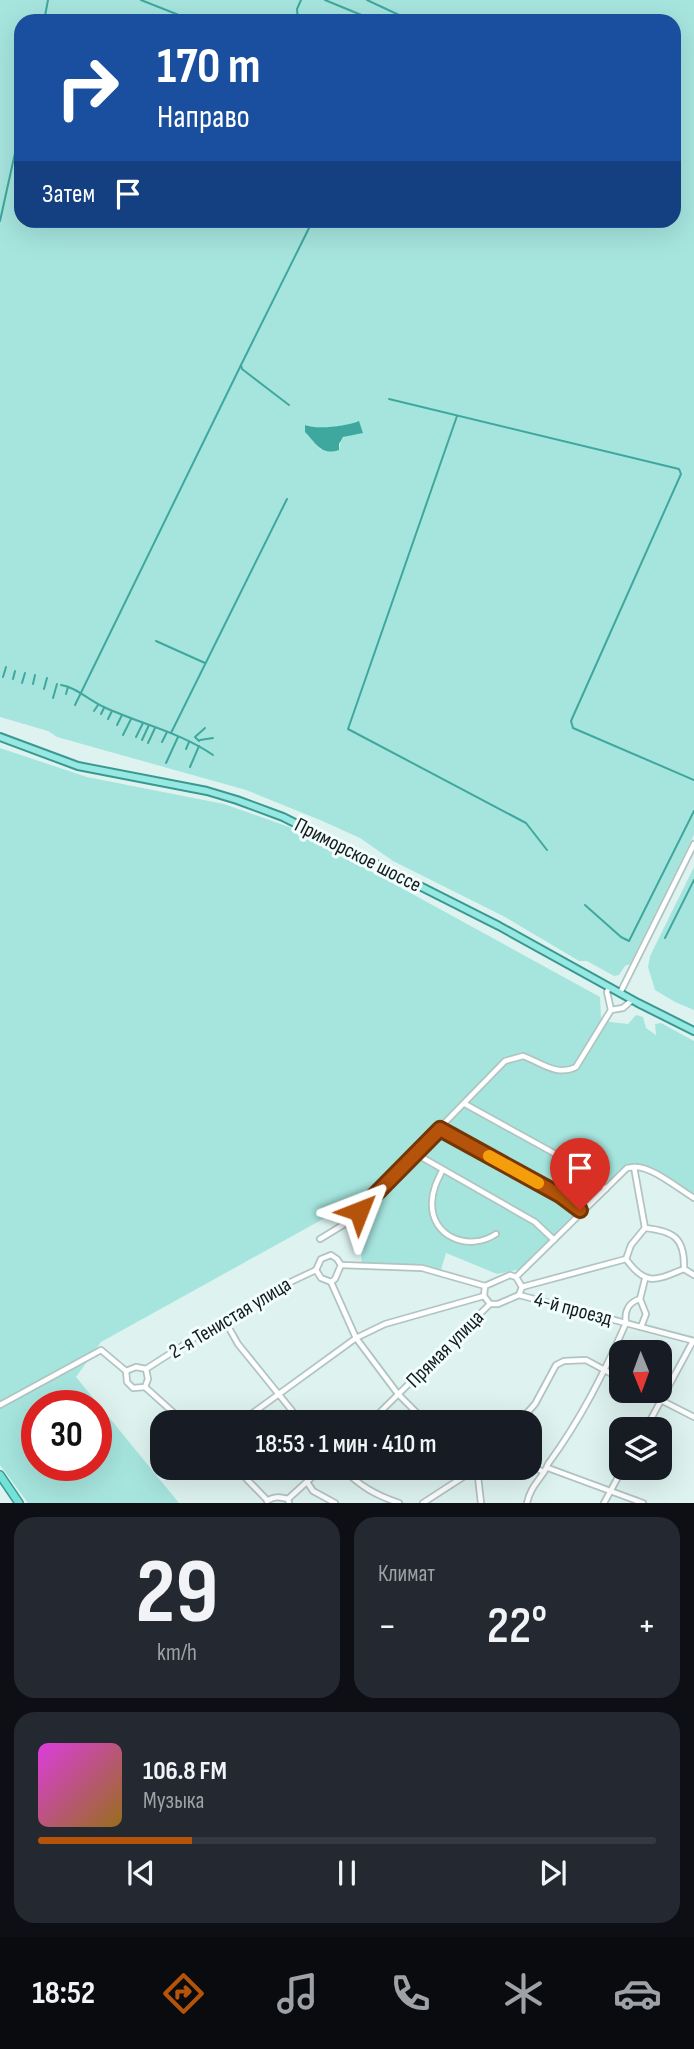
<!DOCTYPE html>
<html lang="ru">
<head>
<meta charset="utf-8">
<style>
  body { margin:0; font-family:"Sofia Sans Condensed",sans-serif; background:#242831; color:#f1f3f6; height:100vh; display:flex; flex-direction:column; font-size:26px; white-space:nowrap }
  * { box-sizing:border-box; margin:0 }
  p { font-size:23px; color:#9ea1a6 }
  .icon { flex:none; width:38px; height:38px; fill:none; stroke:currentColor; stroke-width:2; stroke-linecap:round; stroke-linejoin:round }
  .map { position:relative; height:1503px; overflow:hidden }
  .details { display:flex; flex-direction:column; gap:14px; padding:14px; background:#0d0f14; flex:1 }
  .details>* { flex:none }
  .guide { position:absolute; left:14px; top:14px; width:667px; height:214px; border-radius:21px; box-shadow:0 7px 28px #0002; background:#1a4fa0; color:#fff; overflow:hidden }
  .needle { width:46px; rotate:179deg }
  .buttons { position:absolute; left:609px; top:1340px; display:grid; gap:14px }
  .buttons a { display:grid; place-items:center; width:63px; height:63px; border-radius:14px; background:#171b24; box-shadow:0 7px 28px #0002; font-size:35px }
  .speed { position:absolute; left:21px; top:1390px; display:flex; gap:14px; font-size:35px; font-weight:700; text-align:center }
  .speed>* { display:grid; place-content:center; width:91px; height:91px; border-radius:50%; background:#171b24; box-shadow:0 7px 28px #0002; line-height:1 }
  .speed .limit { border:10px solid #d22; background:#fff; color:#111 }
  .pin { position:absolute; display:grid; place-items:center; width:60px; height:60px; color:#fff; margin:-72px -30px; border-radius:50% 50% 50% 0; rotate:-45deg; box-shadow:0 0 7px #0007 }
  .pin .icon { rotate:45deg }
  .me { position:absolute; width:77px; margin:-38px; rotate:45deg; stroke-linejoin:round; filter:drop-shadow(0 0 5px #0008) }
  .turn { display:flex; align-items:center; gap:24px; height:147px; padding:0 28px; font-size:32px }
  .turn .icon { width:91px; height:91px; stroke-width:2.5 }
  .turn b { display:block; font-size:49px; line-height:60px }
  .then { display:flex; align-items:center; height:66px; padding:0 28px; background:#0003; gap:14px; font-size:26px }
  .big { font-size:52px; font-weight:600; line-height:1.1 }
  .details .widget { flex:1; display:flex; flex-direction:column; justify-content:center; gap:10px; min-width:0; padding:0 24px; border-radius:21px; background:#242831 }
  .details .dial { align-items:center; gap:0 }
  .dial b { font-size:91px; line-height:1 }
  .song { display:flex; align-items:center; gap:21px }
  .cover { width:84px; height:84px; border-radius:10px; background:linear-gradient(135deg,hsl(300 70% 55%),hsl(40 70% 35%)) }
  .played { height:7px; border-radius:4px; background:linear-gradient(90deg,#b45309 25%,#363941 25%) }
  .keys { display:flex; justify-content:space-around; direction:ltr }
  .heat { display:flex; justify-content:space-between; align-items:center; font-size:38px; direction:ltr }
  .details .tiles { flex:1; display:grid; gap:14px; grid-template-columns:1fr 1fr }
  .widget:last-child { grid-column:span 2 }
  .trip { position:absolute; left:150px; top:1410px; width:392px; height:70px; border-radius:21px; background:#171b24; box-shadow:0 7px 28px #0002; font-weight:600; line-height:70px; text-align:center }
  .menu { display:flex; height:112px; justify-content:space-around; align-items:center; background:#090b0e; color:#9ea1a6 }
  .menu .icon { width:49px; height:49px }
  .menu .current { color:#b45309 }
  .menu b { font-size:32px; color:#f1f3f6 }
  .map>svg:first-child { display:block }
</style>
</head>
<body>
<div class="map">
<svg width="694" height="1503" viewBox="0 0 694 1503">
  <rect width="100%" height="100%" fill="#def3f0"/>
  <g fill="#a6e5de" fill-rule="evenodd">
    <path d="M 0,0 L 694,0 L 694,835 L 630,964 L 625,966 L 619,975 L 614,976 L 587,961 L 579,961 L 505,917 L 393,861 L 360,838 L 320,820 L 246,790 L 57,737 L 48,731 L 0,717 ZM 21,21 L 674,21 L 674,220 L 21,220 ZM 357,421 L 358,433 L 347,435 L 341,439 L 339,450 L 320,449 L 308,435 L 305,425 C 317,430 345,427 357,421 Z"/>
    <path d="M 0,748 L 87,777 L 224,804 L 292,828 L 600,997 L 601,1018 L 610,1022 L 628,1024 L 636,1015 L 643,1017 L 646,1028 L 656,1035 L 655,1024 L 661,1023 L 694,1041 L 694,1198 L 636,1164 L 627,1168 L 526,1268 L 497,1274 L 446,1253 L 440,1273 L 422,1268 L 362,1266 L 360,1242 L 332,1214 L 101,1342 L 76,1377 L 179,1503 L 28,1503 L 0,1465 ZM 37,1405 L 96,1405 L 96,1465 L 37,1465 Z"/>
    <polygon points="694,867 694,1010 675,1002 655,990 648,967 650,956"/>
  </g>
  <path fill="#3fa89e" d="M 359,421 L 363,433 L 343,437 L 339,444 L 339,450 C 321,456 316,443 305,432 L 305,425 C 318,430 346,426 359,421 Z"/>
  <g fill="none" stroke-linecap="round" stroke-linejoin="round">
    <g stroke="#3fa89e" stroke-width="2">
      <polyline points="141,0 194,21"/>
      <polyline points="325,0 376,21"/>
      <polyline points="367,0 412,21"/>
      <polyline points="44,21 48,0"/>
      <polyline points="248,21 261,20"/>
      <polyline points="298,21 297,9 301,0"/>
      <polyline points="0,221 21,126"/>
      <polyline points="389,399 679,469 681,474 571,721 573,728 694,780"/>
      <polyline points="289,405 242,369 241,365 313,220"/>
      <polyline points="457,416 348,729 526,823 547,850"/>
      <polyline points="156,641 205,663"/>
      <polyline points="3,677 6,667"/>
      <polyline points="13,679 15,671"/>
      <polyline points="22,683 25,673"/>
      <polyline points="33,684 35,675"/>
      <path d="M 61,685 C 76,687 90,701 104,707 C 140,724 180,732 213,755"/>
      <polyline points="44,689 47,678"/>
      <polyline points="66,694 68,687"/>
      <polyline points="53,698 57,684"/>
      <polyline points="75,705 241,365"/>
      <polyline points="94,711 98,705"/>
      <polyline points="101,714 104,708"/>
      <polyline points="108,719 112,711"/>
      <polyline points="117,725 122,715"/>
      <polyline points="171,733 287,499"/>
      <polyline points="123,735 131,719"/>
      <polyline points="136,737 143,723"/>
      <polyline points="142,740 149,725"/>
      <polyline points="200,740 213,738"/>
      <polyline points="199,741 195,737 205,728"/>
      <polyline points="162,742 167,732"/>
      <polyline points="148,743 155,728"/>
      <polyline points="186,749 189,742"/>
      <polyline points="166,763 178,737"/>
      <polyline points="190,767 199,746"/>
      <polyline points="585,905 621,937 629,941 694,811"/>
      <polyline points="665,938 694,880"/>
    </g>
    <g stroke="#b0c4c1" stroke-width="8">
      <g id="minor">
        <polyline points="609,987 607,992 611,1010"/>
        <polyline points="620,993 694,844"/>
        <polyline points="465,1104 590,1173 606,1189"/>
        <polyline points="440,1129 560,1195 582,1212"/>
        <polyline points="416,1154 535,1222 554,1240"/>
        <path d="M 634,1167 C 650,1165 679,1189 694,1198"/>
        <polyline points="634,1167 645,1228"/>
        <path d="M 442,1171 C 437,1181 432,1191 432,1203 C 431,1237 469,1252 496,1234"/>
        <path d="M 645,1228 C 674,1231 685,1238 684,1269 C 656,1280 646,1287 626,1259 L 631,1245 Z"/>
        <path d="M 320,1239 L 348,1222 L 505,1061 L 523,1056 C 540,1062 557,1077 576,1067 L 611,1010 L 623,1008 L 632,1000"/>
        <polygon points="331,1255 337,1259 341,1265 335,1279 331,1282 321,1278 316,1270 321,1259"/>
        <polyline points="341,1265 422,1268 485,1286"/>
        <polyline points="684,1269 694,1275"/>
        <polygon points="510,1275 516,1277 522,1287 519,1295 498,1304 490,1304 484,1296 485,1286"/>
        <polyline points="516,1277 627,1168 634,1167"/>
        <polyline points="331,1282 356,1338 398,1394 427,1423"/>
        <polyline points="522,1287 626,1259"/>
        <polyline points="519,1295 694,1341"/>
        <polyline points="224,1319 238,1344 302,1423"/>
        <polyline points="641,1327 646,1314 640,1299 645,1279"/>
        <polygon points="136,1367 146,1369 148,1379 145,1387 133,1388 127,1382 126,1371"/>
        <polyline points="146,1369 224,1319 282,1286 316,1270"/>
        <polyline points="145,1387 185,1423"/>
        <polyline points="643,1391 694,1417"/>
        <polyline points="0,1405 101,1350 126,1371"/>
        <polyline points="239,1423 356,1338 385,1324 484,1296"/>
        <polyline points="369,1423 490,1304"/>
        <polyline points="518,1423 535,1404 556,1365 564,1361 586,1360 621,1379"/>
        <polyline points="645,1430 693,1341"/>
        <polyline points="530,1466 544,1472"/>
        <polyline points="236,1468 267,1500"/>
        <path d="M 342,1468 C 360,1486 375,1495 399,1503"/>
        <polyline points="477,1468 481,1503"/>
        <polyline points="548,1468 643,1503"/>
        <polyline points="307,1482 313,1491 335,1503"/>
        <polyline points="288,1499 322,1468"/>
        <path d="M 267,1501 C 274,1496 280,1497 288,1499 L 289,1503"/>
        <polyline points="423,1503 477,1468"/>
        <path d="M 527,1503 C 531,1484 543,1478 548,1464 C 581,1419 604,1373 626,1323 C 624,1311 629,1302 640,1299"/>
        <polyline points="604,1503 623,1468"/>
      </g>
    </g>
    <g stroke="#3b9890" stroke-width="10">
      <polyline id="primary" points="0,737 78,766 207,791 237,800 283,817 499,926 638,1003 694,1031"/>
    </g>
    <g stroke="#3b9890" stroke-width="10">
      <polyline id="trunk" points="0,1475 19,1503"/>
    </g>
    <use href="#minor" stroke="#fff" stroke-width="4.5"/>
    <use href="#primary" stroke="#95e9e2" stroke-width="6"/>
    <use href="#trunk" stroke="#72e2d8" stroke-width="7"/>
  </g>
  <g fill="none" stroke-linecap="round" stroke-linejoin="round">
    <g stroke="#753606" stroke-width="18">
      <polyline id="route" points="359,1211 440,1129 560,1195 580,1210"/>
    </g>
    <use href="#route" stroke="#b45309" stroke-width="12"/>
    <polyline stroke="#f59e0b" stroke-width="12" points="489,1156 538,1183"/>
  </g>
  <g text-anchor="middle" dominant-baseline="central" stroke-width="6" stroke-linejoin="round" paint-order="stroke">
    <g font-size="21" fill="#151d1c" stroke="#f2fefd">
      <text transform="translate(358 855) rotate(27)">Приморское шоссе</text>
      <text transform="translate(573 1309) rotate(15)">4-й проезд</text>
      <text transform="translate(230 1318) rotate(-31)">2-я Тенистая улица</text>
      <text transform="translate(445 1349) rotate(-45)">Прямая улица</text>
    </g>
  </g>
</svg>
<div class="buttons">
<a><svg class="needle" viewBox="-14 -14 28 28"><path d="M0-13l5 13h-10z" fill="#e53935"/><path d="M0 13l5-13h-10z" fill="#9ea1a6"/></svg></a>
<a><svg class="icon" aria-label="layers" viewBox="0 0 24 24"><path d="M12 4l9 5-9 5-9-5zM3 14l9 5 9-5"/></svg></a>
</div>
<div class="speed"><div class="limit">30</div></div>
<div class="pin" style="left:580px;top:1210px;background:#d93025"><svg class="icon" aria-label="arrive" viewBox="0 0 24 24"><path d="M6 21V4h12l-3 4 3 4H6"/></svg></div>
<svg class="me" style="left:359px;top:1211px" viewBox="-20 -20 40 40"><path d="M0-17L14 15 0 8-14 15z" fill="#b45309" stroke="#fff" stroke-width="4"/></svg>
<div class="trip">18:53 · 1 мин · 410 m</div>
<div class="guide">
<div class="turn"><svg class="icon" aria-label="right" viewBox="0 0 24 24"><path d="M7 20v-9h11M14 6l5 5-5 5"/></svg><div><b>170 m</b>Направо</div></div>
<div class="then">Затем<svg class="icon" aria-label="arrive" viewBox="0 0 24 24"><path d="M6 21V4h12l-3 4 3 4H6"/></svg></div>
</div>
</div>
<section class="details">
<div class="tiles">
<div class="widget dial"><b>29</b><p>km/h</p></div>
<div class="widget"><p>Климат</p>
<div class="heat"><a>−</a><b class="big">22°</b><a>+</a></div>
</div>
<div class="widget">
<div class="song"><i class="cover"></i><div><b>106.8 FM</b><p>Музыка</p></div></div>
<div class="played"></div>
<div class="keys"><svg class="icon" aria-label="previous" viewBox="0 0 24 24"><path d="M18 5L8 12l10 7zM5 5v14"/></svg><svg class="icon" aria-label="pause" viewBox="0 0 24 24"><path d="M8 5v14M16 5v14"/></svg><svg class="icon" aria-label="next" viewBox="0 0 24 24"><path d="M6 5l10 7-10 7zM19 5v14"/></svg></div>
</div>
</div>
</section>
<nav class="menu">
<b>18:52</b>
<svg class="icon current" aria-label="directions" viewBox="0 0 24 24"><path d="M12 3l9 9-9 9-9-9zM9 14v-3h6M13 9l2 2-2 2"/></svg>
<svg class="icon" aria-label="music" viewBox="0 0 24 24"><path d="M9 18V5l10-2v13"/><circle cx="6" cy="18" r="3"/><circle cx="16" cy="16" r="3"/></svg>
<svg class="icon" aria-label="phone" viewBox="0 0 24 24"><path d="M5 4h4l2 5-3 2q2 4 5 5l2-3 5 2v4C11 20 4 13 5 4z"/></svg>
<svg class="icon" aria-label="climate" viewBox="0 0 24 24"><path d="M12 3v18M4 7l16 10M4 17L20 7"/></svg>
<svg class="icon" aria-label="car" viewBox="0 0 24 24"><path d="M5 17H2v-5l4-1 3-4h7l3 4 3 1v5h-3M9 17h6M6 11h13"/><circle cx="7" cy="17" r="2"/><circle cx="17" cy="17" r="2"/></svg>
</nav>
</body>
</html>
